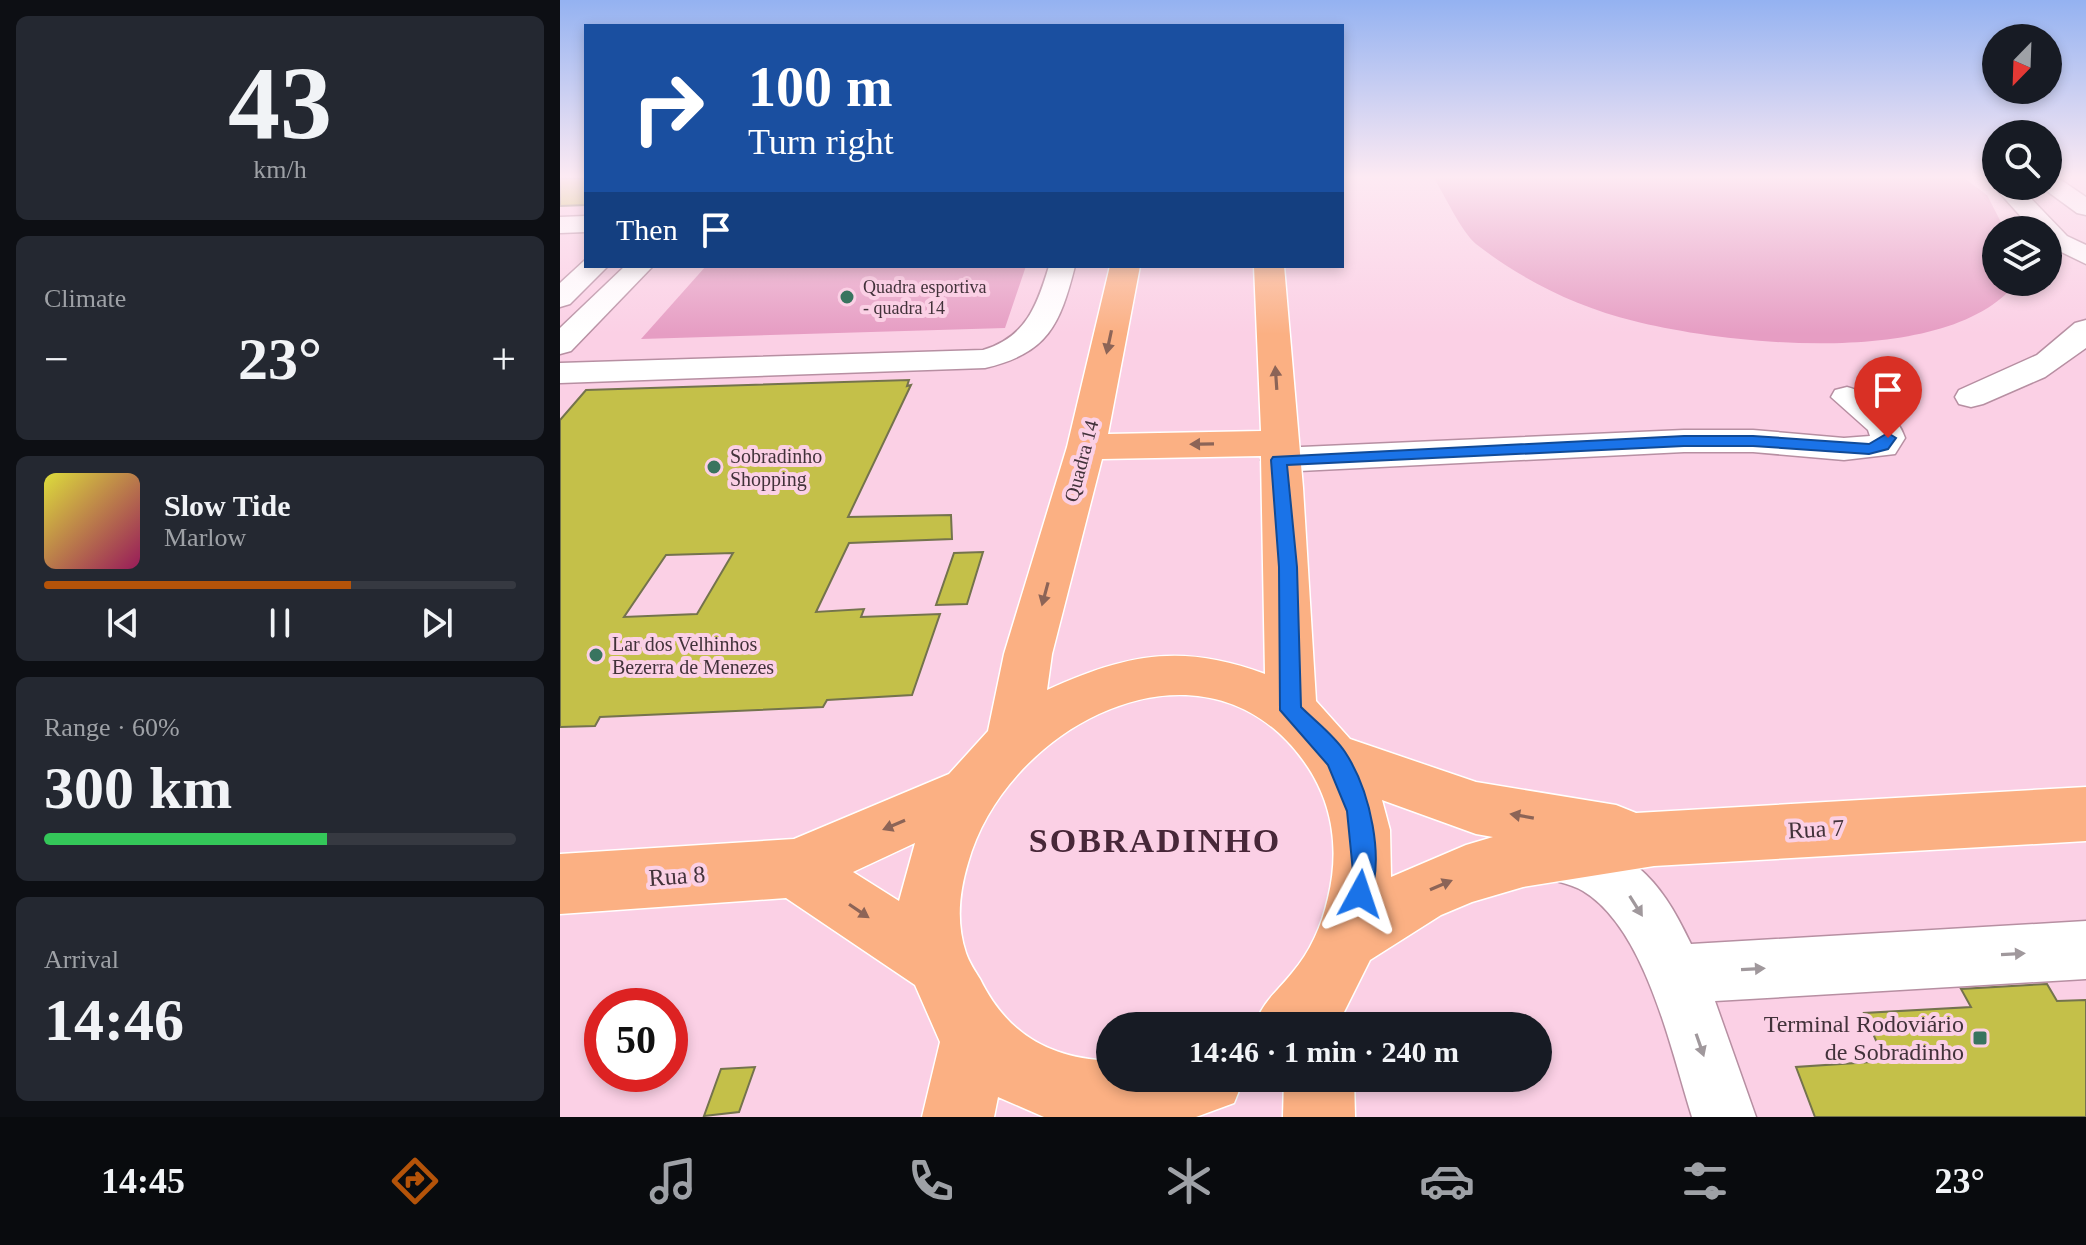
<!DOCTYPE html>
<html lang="en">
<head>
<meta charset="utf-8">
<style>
  body { margin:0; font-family:Georgia,serif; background:#242831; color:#f1f3f6; height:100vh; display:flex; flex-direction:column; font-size:30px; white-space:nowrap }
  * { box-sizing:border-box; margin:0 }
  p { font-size:26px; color:#9ea1a6 }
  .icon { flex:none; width:44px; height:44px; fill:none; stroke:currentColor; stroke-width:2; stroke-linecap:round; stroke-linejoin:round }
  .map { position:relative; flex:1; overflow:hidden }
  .sheet { display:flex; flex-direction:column; gap:16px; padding:16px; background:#0d0f14; width:560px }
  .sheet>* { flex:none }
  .guide { position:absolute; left:24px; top:24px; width:760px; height:244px; border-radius:0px; box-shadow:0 4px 12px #0003; background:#1a4fa0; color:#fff; overflow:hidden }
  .needle { width:52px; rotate:203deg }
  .tools { position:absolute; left:1422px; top:24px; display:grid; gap:16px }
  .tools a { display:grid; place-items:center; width:80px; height:80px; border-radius:50%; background:#171b24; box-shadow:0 4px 12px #0003; font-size:40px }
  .speed { position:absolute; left:24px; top:988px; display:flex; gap:16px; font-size:40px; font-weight:700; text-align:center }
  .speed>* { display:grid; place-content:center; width:104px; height:104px; border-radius:50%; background:#171b24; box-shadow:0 4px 12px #0003; line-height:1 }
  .speed .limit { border:12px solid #d22; background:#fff; color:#111 }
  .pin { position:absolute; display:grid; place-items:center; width:68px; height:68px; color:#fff; margin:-82px -34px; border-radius:50% 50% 50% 0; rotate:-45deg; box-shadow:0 0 8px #0007 }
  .pin .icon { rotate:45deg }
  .me { position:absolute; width:88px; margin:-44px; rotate:5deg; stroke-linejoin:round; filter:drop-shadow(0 0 6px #0008) }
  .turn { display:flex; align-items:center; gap:28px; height:168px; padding:0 32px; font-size:36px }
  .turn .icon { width:104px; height:104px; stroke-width:2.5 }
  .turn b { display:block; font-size:56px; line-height:68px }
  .then { display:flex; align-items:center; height:76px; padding:0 32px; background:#0003; gap:16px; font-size:30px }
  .big { font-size:60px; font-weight:800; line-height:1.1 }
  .sheet .tile { flex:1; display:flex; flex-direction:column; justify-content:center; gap:12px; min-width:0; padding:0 28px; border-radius:12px; background:#242831 }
  .sheet .dial { align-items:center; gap:0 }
  .dial b { font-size:104px; line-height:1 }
  .song { display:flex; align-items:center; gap:24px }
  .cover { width:96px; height:96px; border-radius:12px; background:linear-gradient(135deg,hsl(60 70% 55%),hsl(330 70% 35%)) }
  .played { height:8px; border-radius:4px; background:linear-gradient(90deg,#b45309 65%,#363941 65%) }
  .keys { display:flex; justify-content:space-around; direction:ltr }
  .heat { display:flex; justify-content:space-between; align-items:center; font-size:44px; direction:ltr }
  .charge { height:12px; border-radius:6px; background:linear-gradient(90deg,#34c759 60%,#363941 0) }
  .trip { position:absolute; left:536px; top:1012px; width:456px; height:80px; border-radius:40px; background:#171b24; box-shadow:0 4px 12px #0003; font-weight:800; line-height:80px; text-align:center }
  .tabs { display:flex; height:128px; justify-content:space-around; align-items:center; background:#090b0e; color:#9ea1a6 }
  .tabs .icon { width:56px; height:56px }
  .tabs .on { color:#b45309 }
  .tabs b { font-size:36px; color:#f1f3f6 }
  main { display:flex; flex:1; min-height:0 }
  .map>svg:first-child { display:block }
</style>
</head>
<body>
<main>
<section class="sheet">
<div class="tile dial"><b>43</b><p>km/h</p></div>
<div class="tile"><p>Climate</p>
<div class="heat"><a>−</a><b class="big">23°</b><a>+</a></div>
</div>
<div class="tile">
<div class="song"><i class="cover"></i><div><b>Slow Tide</b><p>Marlow</p></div></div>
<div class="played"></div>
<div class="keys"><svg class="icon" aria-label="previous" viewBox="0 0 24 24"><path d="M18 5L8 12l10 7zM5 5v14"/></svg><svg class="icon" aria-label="pause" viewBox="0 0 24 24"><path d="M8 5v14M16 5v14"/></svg><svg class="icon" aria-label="next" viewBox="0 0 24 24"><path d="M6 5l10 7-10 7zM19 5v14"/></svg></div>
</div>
<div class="tile"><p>Range · 60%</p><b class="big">300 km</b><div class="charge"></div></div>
<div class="tile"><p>Arrival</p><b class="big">14:46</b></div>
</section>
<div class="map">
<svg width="1526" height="1117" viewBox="0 0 1526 1117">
  <rect width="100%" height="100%" fill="#fbd0e5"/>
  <g fill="#e69dc3">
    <path d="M 874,178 L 1404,178 L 1427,195 L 1445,230 L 1436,230 L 1436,282 L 1457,282 C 1389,369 1169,345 1074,321 C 1017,307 962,280 916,244 C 901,231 885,196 874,178 Z"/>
    <polygon points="146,266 466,266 445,328 81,339"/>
  </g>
  <g fill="#c4c049" stroke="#74734d" stroke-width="2" fill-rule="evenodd">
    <polygon points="0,178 26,178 26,205 0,206"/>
    <path d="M 349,380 L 347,386 L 351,385 L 288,517 L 391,515 L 392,539 L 289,543 L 256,612 L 304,609 L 301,617 L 380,614 L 352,695 L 267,700 L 263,707 L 40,717 L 35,726 L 0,727 L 0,420 L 26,390 ZM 173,553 L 137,614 L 64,617 L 106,555 Z"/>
    <polygon points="423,552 407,604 376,605 394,553"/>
    <polygon points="1487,984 1497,1001 1526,1000 1526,1117 1255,1117 1236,1067 1325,1061 1304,1013 1411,1007 1401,989"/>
    <polygon points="195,1067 179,1112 144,1116 161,1069"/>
  </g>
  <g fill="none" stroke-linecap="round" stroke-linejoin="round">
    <g stroke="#b78fa2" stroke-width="3">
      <g id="minor">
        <polygon points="1488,178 1498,178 1526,197 1526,215 1517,213 1480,186 1488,186"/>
        <polygon points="1436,184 1436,186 1459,186 1507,236 1526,245 1526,264 1489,246 1488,230 1473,230 1438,191 1434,186"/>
        <polygon points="26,216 26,232 0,233 0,217"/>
        <polygon points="25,260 26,266 48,266 10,304 0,307 0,283"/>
        <polygon points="65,266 93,266 11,351 0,354 0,328"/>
        <path d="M 489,266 L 515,266 C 500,325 488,353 425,368 L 0,383 L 0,363 L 423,350 C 466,337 477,306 489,266 Z"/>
        <polygon points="1526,320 1526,348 1485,377 1423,404 1411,407 1399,404 1395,397 1399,390 1477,355 1515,323"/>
        <path d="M 1287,387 C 1311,393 1337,414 1345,438 L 1335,454 L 1284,460 L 1193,452 L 1124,452 L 719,472 L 706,468 L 701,460 L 706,452 L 719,448 L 1124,430 L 1193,430 L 1284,438 L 1310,436 L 1308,430 L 1271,397 L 1275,390 Z"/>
        <path d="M 995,831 C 1070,849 1098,874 1131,944 L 1526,921 L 1526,979 L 1155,1001 L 1196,1117 L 1132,1117 C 1111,1051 1086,929 1023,891 C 1010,883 991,881 976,875 L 968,857 L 976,839 Z"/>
      </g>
    </g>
    <g stroke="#fff" stroke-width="3">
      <g id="major">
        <path d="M 550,266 L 580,266 L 548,434 L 701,431 L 694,266 L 724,266 L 743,488 L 756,701 L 790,739 L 916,782 L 1056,805 L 1076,813 L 1526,787 L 1526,841 L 1094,866 L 963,887 L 912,902 L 881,915 L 810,960 L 784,1012 L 773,1026 L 694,1026 C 705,999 714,995 732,973 C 750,952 762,925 768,898 C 780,849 773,801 743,760 C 642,622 446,726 408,863 C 399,893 396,923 406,953 C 409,962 415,971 420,979 C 447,1034 489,1058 550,1061 L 550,1078 L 684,1078 L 674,1103 L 636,1117 L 484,1117 L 438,1097 L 434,1117 L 362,1117 L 380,1042 L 355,985 L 226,898 L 0,914 L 0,854 L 234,839 L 389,774 L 428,731 L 444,654 L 507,447 ZM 701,456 L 705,674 C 621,643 567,654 487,690 L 492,654 L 542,459 ZM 822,800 L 916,834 L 933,837 L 906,845 L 831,877 L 830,830 ZM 355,843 L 339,901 L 293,872 Z"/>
        <polygon points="724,1078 794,1078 795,1117 723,1117"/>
      </g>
    </g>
    <use href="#minor" fill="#fff" fill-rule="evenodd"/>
    <use href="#major" fill="#fbb083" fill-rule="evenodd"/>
  </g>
  <defs><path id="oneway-solid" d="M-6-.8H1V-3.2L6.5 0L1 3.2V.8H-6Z" transform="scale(2)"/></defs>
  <g fill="#8c6457">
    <use href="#oneway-solid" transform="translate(549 342) rotate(102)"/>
    <use href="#oneway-solid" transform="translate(716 378) rotate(-94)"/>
    <use href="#oneway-solid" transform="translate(642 444) rotate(179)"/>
    <use href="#oneway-solid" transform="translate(485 594) rotate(105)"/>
    <use href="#oneway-solid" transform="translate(962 816) rotate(-170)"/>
    <use href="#oneway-solid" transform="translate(334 825) rotate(157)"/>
    <use href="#oneway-solid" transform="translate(881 885) rotate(-23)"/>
    <use href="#oneway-solid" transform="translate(299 911) rotate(34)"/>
  </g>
  <g fill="#a0989c">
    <use href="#oneway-solid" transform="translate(1076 906) rotate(58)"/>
    <use href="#oneway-solid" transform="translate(1453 954) rotate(-3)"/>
    <use href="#oneway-solid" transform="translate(1193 969) rotate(-3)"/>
    <use href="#oneway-solid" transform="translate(1140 1045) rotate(71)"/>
  </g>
  <linearGradient id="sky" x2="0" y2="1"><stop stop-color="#94b2f1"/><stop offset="0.53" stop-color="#fdeaf3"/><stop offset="1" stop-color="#fdeaf3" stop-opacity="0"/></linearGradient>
  <rect width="1526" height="334" fill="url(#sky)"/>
  <path fill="#1a73e8" stroke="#114b97" stroke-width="2" d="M 1328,433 L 1336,438 L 1328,449 L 1309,454 L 1193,446 L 1124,446 L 727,465 L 737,567 L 741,707 C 755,721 774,735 785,752 C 810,790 826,860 808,902 L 800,906 L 791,902 L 787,894 L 793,872 L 787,811 L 768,765 L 720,710 L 719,567 L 711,460 L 713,457 L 1124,436 L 1193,436 L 1309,444 Z"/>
  <g fill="#39745f" stroke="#fbd0e5" stroke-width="3">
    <circle cx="287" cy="297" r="8"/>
    <circle cx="154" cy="467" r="8"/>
    <circle cx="36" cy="655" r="8"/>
    <rect x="1412" y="1030" width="16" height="16" rx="4"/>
  </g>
  <g text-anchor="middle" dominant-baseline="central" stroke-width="8" stroke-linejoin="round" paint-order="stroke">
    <g font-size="18" fill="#42323a" stroke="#fbd0e5" text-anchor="start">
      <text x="303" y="287">Quadra esportiva<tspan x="303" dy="21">- quadra 14</tspan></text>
    </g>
    <g font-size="20" fill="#42323a" stroke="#fbd0e5" text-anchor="start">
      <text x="170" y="456">Sobradinho<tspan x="170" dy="23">Shopping</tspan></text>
      <text x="52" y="644">Lar dos Velhinhos<tspan x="52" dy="23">Bezerra de Menezes</tspan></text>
    </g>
    <g font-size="20" fill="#42323a" stroke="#fbd0e5">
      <text transform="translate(521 461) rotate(-75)">Quadra 14</text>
    </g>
    <g font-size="24" fill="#42323a" stroke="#fbd0e5">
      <text transform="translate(1256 829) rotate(-3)">Rua 7</text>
      <text transform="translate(117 876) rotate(-4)">Rua 8</text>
    </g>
    <g font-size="24" fill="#42323a" stroke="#fbd0e5" text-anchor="end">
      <text x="1404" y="1024">Terminal Rodoviário<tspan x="1404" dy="28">de Sobradinho</tspan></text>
    </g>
    <g font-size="34" font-weight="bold" letter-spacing="2" fill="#472738" stroke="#fbd0e5">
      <text x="595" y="840">SOBRADINHO</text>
    </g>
  </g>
</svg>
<div class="tools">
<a><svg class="needle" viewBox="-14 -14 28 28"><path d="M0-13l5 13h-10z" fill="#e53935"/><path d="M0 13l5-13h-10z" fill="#9ea1a6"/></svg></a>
<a><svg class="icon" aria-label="search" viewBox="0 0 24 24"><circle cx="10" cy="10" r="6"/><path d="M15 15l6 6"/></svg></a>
<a><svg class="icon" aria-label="layers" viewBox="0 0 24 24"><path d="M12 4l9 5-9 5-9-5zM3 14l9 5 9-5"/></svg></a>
</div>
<div class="speed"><div class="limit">50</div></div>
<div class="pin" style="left:1328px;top:438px;background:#d93025"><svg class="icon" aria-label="arrive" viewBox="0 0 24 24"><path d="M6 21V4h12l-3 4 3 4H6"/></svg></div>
<svg class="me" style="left:800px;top:894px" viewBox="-20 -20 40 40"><path d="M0-17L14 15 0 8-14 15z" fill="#1a73e8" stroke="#fff" stroke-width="4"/></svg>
<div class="trip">14:46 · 1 min · 240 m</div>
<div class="guide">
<div class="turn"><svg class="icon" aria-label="right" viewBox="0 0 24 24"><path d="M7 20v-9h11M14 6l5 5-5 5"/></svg><div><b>100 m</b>Turn right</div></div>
<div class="then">Then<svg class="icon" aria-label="arrive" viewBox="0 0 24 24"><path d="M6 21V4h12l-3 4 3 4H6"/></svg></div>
</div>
</div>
</main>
<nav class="tabs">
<b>14:45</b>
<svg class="icon on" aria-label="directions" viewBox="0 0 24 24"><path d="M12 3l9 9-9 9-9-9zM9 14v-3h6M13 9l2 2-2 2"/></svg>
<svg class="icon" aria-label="music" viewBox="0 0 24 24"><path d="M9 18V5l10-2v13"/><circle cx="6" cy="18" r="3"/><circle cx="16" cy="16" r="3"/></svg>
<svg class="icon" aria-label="phone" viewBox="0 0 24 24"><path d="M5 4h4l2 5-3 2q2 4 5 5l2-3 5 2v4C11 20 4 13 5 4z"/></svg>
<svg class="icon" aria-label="climate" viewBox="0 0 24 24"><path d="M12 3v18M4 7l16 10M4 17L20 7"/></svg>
<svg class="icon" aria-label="car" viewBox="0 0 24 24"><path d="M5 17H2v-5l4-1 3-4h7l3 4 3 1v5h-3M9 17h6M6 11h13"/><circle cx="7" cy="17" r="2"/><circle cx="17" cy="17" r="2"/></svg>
<svg class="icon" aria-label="filters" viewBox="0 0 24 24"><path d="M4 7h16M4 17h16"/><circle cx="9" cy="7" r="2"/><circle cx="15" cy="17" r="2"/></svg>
<b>23°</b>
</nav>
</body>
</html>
